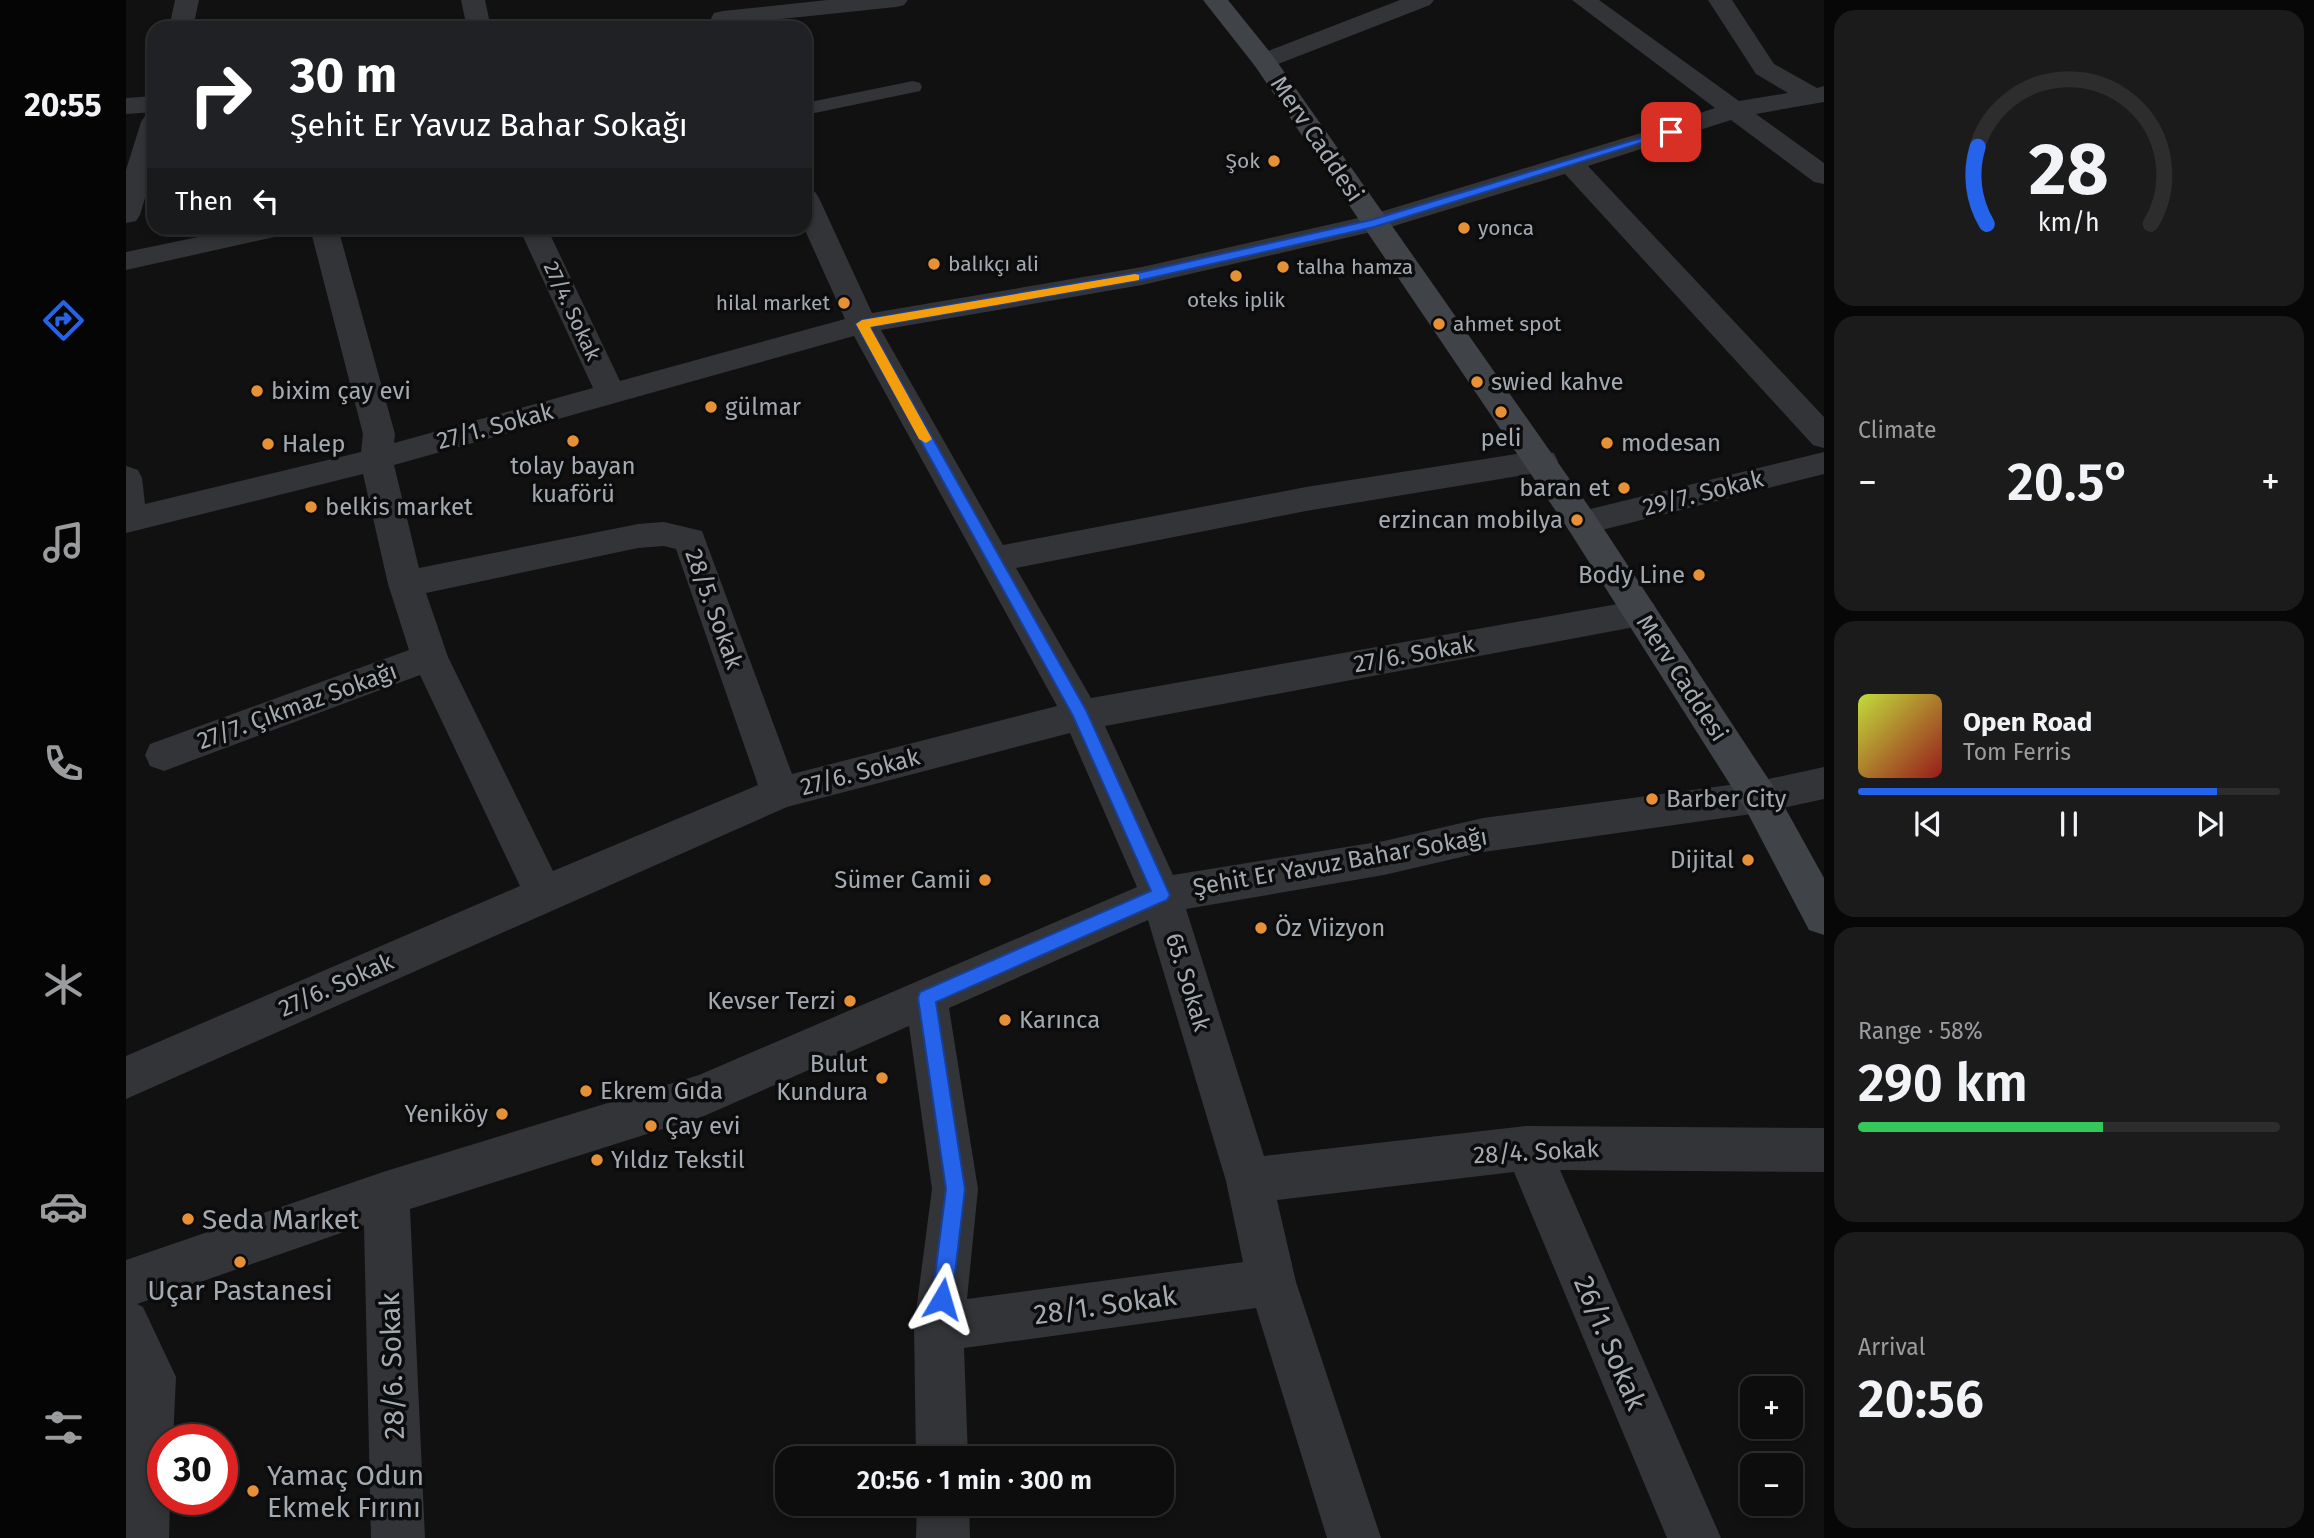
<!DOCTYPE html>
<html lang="en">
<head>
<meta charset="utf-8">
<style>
  body { margin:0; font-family:"Fira Sans",sans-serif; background:#1b1b1c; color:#f1f3f6; height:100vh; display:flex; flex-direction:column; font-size:26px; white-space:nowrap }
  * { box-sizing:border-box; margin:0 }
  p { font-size:23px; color:#9a9c9e }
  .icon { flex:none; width:38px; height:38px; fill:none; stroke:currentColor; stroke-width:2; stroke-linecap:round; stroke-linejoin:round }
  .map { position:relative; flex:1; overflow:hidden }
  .sheet { display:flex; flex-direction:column; gap:10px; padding:10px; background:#070708; width:490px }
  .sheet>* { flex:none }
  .guide { position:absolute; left:21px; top:21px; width:665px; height:214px; border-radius:21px; box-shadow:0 4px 10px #0003,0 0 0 2px #2d2d2e; background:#202124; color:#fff; overflow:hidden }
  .controls { position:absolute; left:1614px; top:1376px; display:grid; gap:14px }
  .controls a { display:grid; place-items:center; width:63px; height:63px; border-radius:14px; background:#0d0d0e; box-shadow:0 4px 10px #0003,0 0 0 2px #2d2d2e; font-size:35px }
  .speed { position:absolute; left:21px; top:1424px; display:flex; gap:14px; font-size:35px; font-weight:700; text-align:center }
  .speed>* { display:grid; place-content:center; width:91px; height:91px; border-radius:50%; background:#0d0d0e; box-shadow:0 4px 10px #0003,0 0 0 2px #2d2d2e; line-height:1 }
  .speed .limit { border:10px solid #d22; background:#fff; color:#111 }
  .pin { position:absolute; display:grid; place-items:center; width:60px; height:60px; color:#fff; margin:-30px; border-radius:14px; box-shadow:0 4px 10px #0006 }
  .me { position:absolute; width:77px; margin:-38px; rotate:7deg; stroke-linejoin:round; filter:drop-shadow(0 0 5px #0008) }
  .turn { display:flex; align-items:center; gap:24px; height:147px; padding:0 28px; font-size:32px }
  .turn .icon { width:91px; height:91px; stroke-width:2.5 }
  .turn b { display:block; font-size:49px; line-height:60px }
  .then { display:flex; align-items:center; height:66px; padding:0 28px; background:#0003; gap:14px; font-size:26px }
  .big { font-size:52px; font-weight:600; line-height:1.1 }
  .sheet .card { flex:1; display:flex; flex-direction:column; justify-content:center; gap:10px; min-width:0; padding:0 24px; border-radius:21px; background:#1b1b1c }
  .sheet .dial { align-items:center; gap:0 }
  .dial svg { height:182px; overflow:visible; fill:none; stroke:#2d2d2e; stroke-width:7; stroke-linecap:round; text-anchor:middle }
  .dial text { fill:#f1f3f6; stroke:none }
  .song { display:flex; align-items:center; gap:21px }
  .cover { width:84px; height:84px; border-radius:10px; background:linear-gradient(135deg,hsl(70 70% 55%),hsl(0 70% 35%)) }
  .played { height:7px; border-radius:4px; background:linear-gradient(90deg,#2563eb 85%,#2d2d2e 85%) }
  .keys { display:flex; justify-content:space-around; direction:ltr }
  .heat { display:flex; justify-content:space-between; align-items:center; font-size:38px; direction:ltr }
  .charge { height:10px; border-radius:5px; background:linear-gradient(90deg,#34c759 58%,#2d2d2e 0) }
  .trip { position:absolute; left:649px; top:1446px; width:399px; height:70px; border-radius:21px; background:#0d0d0e; box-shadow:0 4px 10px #0003,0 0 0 2px #2d2d2e; font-weight:600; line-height:70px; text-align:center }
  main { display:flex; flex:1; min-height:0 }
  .tab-bar { display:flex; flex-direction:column; width:126px; justify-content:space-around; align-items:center; background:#050506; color:#9a9c9e }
  .tab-bar .icon { width:49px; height:49px }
  .tab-bar .on { color:#2563eb }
  .tab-bar b { font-size:32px; color:#f1f3f6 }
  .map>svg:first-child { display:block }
</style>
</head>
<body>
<main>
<nav class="tab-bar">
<b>20:55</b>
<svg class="icon on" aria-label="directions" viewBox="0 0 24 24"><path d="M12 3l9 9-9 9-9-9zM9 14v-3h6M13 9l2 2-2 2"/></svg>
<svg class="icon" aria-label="music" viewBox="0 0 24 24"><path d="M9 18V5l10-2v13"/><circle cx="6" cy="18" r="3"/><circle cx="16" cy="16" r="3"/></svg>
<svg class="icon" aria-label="phone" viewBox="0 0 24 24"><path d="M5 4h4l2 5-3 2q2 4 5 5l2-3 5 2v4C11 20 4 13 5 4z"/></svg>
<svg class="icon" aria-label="climate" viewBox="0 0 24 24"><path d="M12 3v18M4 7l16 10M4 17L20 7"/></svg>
<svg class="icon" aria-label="car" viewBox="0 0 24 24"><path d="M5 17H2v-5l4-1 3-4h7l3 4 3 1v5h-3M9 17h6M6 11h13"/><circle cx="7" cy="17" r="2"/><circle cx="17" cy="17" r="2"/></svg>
<svg class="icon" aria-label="filters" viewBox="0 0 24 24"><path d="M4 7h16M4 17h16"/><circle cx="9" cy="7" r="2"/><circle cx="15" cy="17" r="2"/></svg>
</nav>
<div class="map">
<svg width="1698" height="1538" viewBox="0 0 1698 1538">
  <rect width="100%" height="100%" fill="#111112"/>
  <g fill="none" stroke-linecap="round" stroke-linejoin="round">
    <polygon fill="#323437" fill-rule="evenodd" points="787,81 794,83 796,87 794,91 679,115 679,103"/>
    <g fill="#323437" fill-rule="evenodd">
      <polygon points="49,0 73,0 67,28 43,28"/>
      <polygon points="335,0 359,0 365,28 341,28"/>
      <polygon points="701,0 782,0 778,5 770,7 597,25 588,23 585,18 588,13 597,11"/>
      <polygon points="1274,0 1308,0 1304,5 1147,66 1138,69 1129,66 1125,61 1129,56"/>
      <path d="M 1446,0 L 1473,0 L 1613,101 L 1662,93 L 1630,74 L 1582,0 L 1606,0 L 1648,64 L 1691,88 L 1698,86 L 1698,102 L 1630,114 L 1698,163 L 1698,184 L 1688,182 L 1605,120 L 1462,166 L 1698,417 L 1698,448 L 1687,445 L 1439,174 L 1258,229 L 1016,285 L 755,330 L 877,545 L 1180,487 L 1416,450 L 1428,453 L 1432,461 L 1428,469 L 1416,472 L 1180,511 L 890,568 L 965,698 L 1514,600 L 1527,603 L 1532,613 L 1527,623 L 1514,626 L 979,726 L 1047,875 L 1258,841 L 1357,818 L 1633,781 L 1698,767 L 1698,799 L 1633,813 L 1357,852 L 1258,875 L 1060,909 L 1138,1156 L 1401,1126 L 1698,1128 L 1698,1172 L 1434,1170 L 1595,1538 L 1541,1538 L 1388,1172 L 1151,1200 L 1170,1282 L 1255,1538 L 1201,1538 L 1130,1308 L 838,1348 L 842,1458 L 790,1458 L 788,1327 L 806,1189 L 783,1026 L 578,1116 L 284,1209 L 299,1538 L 245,1538 L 238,1225 L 11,1304 L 17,1307 L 50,1377 L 47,1440 L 37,1440 L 37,1500 L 44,1500 L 43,1538 L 0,1538 L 0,1260 L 260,1171 L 573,1075 L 1011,887 L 944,733 L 661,807 L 0,1099 L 0,1056 L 394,886 L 294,675 L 38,771 L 24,766 L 19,755 L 24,744 L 283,650 L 262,584 L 237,474 L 0,533 L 0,466 L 12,470 L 16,478 L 19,504 L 235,452 L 237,434 L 184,228 L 212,228 L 269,434 L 268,443 L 467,388 L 393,228 L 421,228 L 494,381 L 719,319 L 678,228 L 679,190 L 689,192 L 693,198 L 746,313 L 1016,267 L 1241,216 L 1515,133 L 1589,108 ZM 728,336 L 931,706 L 666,774 L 576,531 L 538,522 L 512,524 L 293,568 L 268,465 ZM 538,546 L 550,549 L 632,785 L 427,871 L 322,657 L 300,593 L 512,548 ZM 1022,920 L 1100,1181 L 1117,1262 L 841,1299 L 852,1189 L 823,1008 Z"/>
      <polygon points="28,96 28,112 0,114 0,98"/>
      <polygon points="28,114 28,167 14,215 10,221 0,223 0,170 15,122 19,116"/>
      <polygon points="115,228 166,228 162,234 0,270 0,252"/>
      <polygon points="1698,452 1698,474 1456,535 1444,532 1439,523 1444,514 1456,511"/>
      <polygon points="791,1503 843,1503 844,1538 790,1538"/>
    </g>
    <polygon fill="#404347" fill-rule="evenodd" points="1077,0 1102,0 1147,56 1468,514 1647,786 1698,878 1698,935 1683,930 1619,808 1444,532 1129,66"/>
  </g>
  <polygon fill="#2563eb" stroke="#184099" stroke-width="2" points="1541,130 1550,132 1248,227 1016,280 744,327 960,710 1044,895 1041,900 810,1002 839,1189 826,1299 823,1306 816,1309 809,1306 806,1299 820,1189 792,998 794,992 1025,891 947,716 730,324 736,320 1016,272 1245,220"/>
  <polygon fill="#f59e0b" points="1009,274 1013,275 1013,280 744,327 806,439 800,443 793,439 730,324 736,320"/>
  <g fill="#e69135" stroke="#0c0c0d" stroke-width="2.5">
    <circle cx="1148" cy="161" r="7"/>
    <circle cx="1338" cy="228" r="7"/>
    <circle cx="808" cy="264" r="7"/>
    <circle cx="1157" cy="267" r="7"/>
    <circle cx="1110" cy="276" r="7"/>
    <circle cx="718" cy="303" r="7"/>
    <circle cx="1313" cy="324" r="7"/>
    <circle cx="1351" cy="382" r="7"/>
    <circle cx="131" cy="391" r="7"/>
    <circle cx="585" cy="407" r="7"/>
    <circle cx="1375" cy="412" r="7"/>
    <circle cx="447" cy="441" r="7"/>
    <circle cx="1481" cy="443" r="7"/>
    <circle cx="142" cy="444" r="7"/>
    <circle cx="1498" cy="488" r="7"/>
    <circle cx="185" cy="507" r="7"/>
    <circle cx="1451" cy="520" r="7"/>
    <circle cx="1573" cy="575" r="7"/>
    <circle cx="1526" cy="799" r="7"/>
    <circle cx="1622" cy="860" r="7"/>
    <circle cx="859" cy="880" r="7"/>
    <circle cx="1135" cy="928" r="7"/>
    <circle cx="724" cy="1001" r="7"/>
    <circle cx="879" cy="1020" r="7"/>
    <circle cx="756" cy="1078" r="7"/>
    <circle cx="460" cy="1091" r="7"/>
    <circle cx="376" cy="1114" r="7"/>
    <circle cx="525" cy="1126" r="7"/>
    <circle cx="471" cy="1160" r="7"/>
    <circle cx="62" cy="1219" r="7"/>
    <circle cx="114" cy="1262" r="7"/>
    <circle cx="127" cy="1491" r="7"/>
  </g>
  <g text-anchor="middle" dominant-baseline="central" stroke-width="7" stroke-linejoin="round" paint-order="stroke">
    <g font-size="21" fill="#a3aab2" stroke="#0c0c0d" text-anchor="start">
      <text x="1134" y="161" text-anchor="end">Şok</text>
      <text x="1352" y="228">yonca</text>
      <text x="822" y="264">balıkçı ali</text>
      <text x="1171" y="267">talha hamza</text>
      <text x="1110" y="300" text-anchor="middle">oteks iplik</text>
      <text x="704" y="303" text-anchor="end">hilal market</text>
      <text x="1327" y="324">ahmet spot</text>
    </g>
    <g font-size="21" fill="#a3aab2" stroke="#0c0c0d">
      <text transform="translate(446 311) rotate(65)">27/4. Sokak</text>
    </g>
    <g font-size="24" fill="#a3aab2" stroke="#0c0c0d">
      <text transform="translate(1191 139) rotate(56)">Merv Caddesi</text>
      <text transform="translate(369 426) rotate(-15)">27/1. Sokak</text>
      <text transform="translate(1577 493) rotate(-14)">29/7. Sokak</text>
      <text transform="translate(588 609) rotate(70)">28/5. Sokak</text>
      <text transform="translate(1288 654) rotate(-10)">27/6. Sokak</text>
      <text transform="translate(1556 678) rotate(57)">Merv Caddesi</text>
      <text transform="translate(171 706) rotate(-20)">27/7. Çıkmaz Sokağı</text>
      <text transform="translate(734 772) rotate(-15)">27/6. Sokak</text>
      <text transform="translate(1214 862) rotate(-10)">Şehit Er Yavuz Bahar Sokağı</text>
      <text transform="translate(1062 982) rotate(73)">65. Sokak</text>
      <text transform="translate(210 985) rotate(-24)">27/6. Sokak</text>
      <text transform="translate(1410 1152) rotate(-3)">28/4. Sokak</text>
    </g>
    <g font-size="24" fill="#a3aab2" stroke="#0c0c0d" text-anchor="start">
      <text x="1365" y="382">swied kahve</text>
      <text x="145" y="391">bixim çay evi</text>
      <text x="599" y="407">gülmar</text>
      <text x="1375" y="438" text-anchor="middle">peli</text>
      <text x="1495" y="443">modesan</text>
      <text x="156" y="444">Halep</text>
      <text x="447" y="466" text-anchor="middle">tolay bayan<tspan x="447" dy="28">kuaförü</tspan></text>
      <text x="1484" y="488" text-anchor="end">baran et</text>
      <text x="199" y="507">belkis market</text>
      <text x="1437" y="520" text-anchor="end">erzincan mobilya</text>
      <text x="1559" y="575" text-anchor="end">Body Line</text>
      <text x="1540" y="799">Barber City</text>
      <text x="1608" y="860" text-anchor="end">Dijital</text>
      <text x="845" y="880" text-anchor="end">Sümer Camii</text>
      <text x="1149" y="928">Öz Viizyon</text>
      <text x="710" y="1001" text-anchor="end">Kevser Terzi</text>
      <text x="893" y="1020">Karınca</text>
      <text x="742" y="1064" text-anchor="end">Bulut<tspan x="742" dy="28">Kundura</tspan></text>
      <text x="474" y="1091">Ekrem Gıda</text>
      <text x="362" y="1114" text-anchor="end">Yeniköy</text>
      <text x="539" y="1126">Çay evi</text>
      <text x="485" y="1160">Yıldız Tekstil</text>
    </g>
    <g font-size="28" fill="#a3aab2" stroke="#0c0c0d" text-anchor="start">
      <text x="76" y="1219">Seda Market</text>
      <text x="114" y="1290" text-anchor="middle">Uçar Pastanesi</text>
      <text x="141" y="1475">Yamaç Odun<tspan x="141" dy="32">Ekmek Fırını</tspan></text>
    </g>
    <g font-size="28" fill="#a3aab2" stroke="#0c0c0d">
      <text transform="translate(979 1305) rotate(-8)">28/1. Sokak</text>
      <text transform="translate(1484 1343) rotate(67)">26/1. Sokak</text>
      <text transform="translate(266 1366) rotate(-92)">28/6. Sokak</text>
    </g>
  </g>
</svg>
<div class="controls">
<a>+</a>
<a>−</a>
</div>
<div class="speed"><div class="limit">30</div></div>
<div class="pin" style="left:1545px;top:132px;background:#d93025"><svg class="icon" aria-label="arrive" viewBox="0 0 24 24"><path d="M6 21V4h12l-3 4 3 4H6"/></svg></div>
<svg class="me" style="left:816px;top:1299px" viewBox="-20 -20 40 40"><path d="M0-17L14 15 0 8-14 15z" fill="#2563eb" stroke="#fff" stroke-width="4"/></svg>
<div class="trip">20:56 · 1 min · 300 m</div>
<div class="guide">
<div class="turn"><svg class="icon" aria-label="right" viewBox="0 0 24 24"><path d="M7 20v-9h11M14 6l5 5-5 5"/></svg><div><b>30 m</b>Şehit Er Yavuz Bahar Sokağı</div></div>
<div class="then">Then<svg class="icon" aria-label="left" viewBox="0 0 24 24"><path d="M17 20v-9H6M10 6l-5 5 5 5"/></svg></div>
</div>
</div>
<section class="sheet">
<div class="card dial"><svg viewBox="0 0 100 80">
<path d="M14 69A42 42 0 1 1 86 69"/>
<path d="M14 69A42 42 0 0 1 10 35" stroke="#2563eb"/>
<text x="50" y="56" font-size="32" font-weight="700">28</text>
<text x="50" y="72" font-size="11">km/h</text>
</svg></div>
<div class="card"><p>Climate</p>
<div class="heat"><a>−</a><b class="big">20.5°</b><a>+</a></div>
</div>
<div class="card">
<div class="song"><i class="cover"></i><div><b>Open Road</b><p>Tom Ferris</p></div></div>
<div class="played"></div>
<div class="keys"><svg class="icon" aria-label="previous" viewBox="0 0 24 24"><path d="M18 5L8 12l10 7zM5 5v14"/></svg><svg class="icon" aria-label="pause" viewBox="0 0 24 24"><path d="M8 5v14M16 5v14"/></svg><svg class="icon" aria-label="next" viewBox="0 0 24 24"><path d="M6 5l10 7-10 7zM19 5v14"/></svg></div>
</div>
<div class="card"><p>Range · 58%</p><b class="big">290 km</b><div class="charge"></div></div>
<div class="card"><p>Arrival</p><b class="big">20:56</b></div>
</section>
</main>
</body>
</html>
